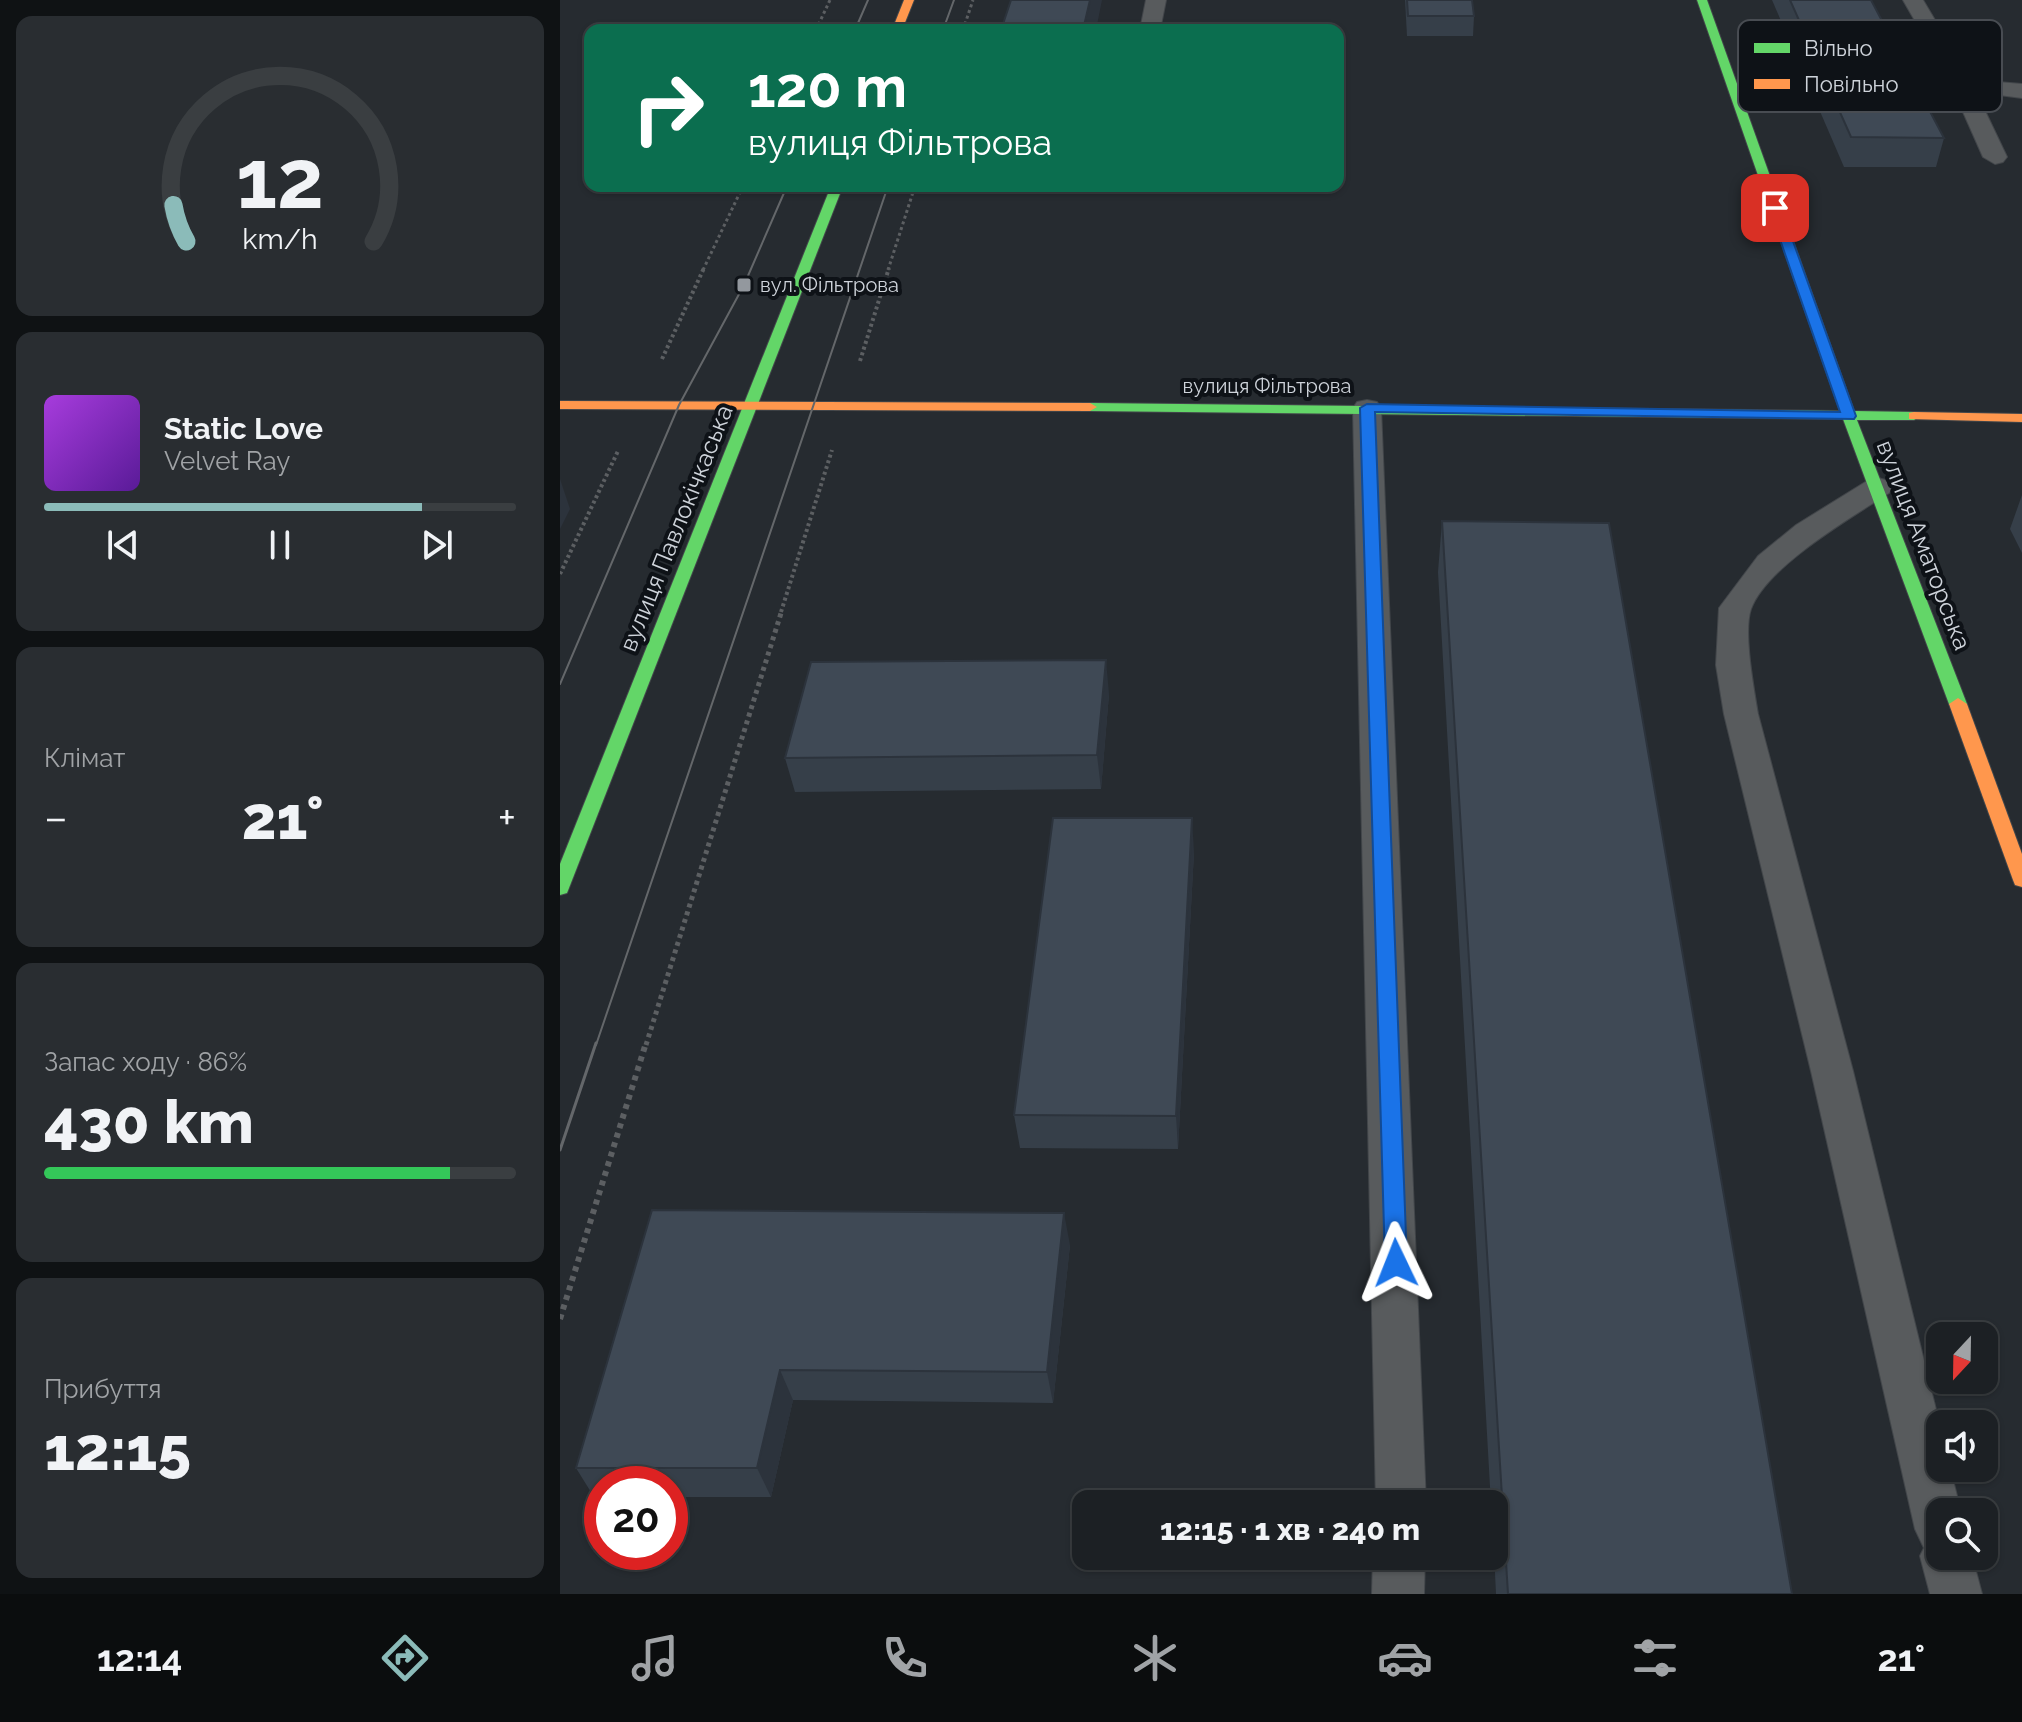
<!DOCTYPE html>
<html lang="uk">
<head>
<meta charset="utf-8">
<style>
  body { margin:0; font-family:Raleway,sans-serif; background:#292d31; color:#f1f3f6; height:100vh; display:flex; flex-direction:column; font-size:30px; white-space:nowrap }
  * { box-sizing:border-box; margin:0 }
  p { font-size:26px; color:#a0a3a6 }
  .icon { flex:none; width:44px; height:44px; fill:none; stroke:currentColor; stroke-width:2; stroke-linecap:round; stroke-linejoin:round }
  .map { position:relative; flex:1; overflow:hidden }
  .drawer { display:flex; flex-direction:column; gap:16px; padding:16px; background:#0f1214; width:560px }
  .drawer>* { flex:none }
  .guide { position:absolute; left:24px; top:24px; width:760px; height:168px; border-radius:16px; box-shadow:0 2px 6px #0004,0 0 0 2px #3a3e41; background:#0b6e4f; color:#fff; overflow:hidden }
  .needle { width:52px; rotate:202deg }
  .controls { position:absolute; left:1366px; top:1322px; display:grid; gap:16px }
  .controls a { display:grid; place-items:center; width:72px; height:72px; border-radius:16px; background:#1c2024; box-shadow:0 2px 6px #0004,0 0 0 2px #3a3e41; font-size:40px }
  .speed { position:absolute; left:24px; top:1466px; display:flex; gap:16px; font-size:40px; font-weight:700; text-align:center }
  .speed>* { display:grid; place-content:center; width:104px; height:104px; border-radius:50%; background:#1c2024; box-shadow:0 2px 6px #0004,0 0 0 2px #3a3e41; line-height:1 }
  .speed .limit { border:12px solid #d22; background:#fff; color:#111 }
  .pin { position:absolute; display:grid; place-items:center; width:68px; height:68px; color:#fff; margin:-34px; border-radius:16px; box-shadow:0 4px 12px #0006 }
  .me { position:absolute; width:88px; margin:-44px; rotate:358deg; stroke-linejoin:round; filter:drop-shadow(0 0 6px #0008) }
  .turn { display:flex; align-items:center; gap:28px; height:168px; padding:0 32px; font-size:36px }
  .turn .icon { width:104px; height:104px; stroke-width:2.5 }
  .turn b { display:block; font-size:56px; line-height:68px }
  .big { font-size:60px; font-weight:800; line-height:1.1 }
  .drawer .card { flex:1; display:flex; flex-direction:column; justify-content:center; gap:12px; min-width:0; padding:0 28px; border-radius:16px; background:#292d31 }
  .drawer .dial { align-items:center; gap:0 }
  .dial svg { height:208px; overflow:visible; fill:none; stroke:#3a3e41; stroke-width:7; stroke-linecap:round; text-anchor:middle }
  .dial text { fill:#f1f3f6; stroke:none }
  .song { display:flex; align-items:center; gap:24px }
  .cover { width:96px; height:96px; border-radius:12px; background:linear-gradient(135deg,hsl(280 70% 55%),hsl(270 70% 35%)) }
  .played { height:8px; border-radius:4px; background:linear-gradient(90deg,#8bbbb9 80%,#3a3e41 80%) }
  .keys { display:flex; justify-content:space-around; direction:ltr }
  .heat { display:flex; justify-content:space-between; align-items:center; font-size:44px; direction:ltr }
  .charge { height:12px; border-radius:6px; background:linear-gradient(90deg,#34c759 86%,#3a3e41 0) }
  .trip { position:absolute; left:512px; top:1490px; width:436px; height:80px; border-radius:16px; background:#1c2024; box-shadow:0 2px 6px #0004,0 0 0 2px #3a3e41; font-weight:800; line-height:80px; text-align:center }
  .tabs { display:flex; height:128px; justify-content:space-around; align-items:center; background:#0b0d0e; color:#a0a3a6 }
  .tabs .icon { width:56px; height:56px }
  .tabs .on { color:#8bbbb9 }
  .tabs b { font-size:36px; color:#f1f3f6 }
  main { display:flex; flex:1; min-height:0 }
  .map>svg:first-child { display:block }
</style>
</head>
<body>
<main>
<section class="drawer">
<div class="card dial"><svg viewBox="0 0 100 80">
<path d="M14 69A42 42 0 1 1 86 69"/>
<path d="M14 69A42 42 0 0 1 9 55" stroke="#8bbbb9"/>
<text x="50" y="56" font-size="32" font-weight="700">12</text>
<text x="50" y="72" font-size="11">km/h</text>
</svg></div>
<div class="card">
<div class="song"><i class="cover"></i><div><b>Static Love</b><p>Velvet Ray</p></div></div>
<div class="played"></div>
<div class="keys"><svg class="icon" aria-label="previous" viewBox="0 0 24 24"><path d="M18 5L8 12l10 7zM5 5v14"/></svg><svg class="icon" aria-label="pause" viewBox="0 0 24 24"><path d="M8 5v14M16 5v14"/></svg><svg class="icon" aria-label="next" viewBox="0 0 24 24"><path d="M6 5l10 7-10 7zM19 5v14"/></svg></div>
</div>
<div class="card"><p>Клімат</p>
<div class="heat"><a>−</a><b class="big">21°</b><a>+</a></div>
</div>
<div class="card"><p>Запас ходу · 86%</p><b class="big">430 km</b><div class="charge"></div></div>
<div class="card"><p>Прибуття</p><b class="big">12:15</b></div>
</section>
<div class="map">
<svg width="1462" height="1594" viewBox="0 0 1462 1594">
  <rect width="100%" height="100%" fill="#262b30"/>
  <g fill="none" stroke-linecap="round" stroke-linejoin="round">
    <g stroke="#42464a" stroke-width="2">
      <g id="lane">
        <polygon points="586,0 606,0 600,30 580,30"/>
        <polygon points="1343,0 1363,0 1407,74 1426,81 1462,84 1462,98 1416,92 1447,157 1443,162 1435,164 1423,157 1388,78"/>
        <polygon points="807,400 817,402 821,408 866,1504 816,1504 793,408 797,402"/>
        <path d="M 1318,478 L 1329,481 L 1333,487 L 1329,493 C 1291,518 1207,566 1191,609 C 1183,632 1194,689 1198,714 L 1293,1071 L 1380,1426 L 1380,1468 L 1390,1468 L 1401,1512 L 1380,1512 L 1380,1556 L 1412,1556 L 1422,1594 L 1370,1594 L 1360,1556 L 1364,1548 L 1355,1529 L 1251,1071 L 1164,714 L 1156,665 L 1159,608 L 1198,556 L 1236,525 L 1307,481 Z"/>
        <polygon points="813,1556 865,1556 864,1594 812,1594"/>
      </g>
    </g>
    <g stroke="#42464a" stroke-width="2">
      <g id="fast">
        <polygon points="1137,0 1147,0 1294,411 1354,412 1361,416 1354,420 1297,420 1407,704 1404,708 1398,710 1389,704 1283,419 530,411 523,407 530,403 1280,411"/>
        <polygon points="271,186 283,186 9,888 7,893 0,895 0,864"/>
      </g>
    </g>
    <g stroke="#42464a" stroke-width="2">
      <g id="slow">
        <polygon points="344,0 354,0 342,30 332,30"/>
        <polygon points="0,401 530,403 537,407 530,411 0,409"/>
        <polygon points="1354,412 1462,414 1462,422 1349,419 1349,413"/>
        <polygon points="1398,698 1407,704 1462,854 1462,887 1455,885 1453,880 1389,704"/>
      </g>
    </g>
    <g stroke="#5c5f62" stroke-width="3" stroke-dasharray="3 3" stroke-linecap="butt">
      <polyline points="256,30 270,0"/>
      <polyline points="403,30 413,0"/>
      <polyline points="143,270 183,186"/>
      <polyline points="328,270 355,186"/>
    </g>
    <g stroke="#5c5f62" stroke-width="4" stroke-dasharray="3 3" stroke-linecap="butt">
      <polyline points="102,359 144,268"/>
      <polyline points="300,361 329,268"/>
      <polyline points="0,574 58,451"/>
      <polyline points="221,612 272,450"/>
    </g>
    <polyline stroke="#5c5f62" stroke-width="5" stroke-dasharray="4 4" stroke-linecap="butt" points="86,1045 222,610"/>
    <polyline stroke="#5c5f62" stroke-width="6" stroke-dasharray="5 5" stroke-linecap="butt" points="0,1319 86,1043"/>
    <use href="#lane" fill="#585b5d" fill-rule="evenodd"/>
    <use href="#fast" fill="#63d668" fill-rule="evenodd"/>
    <use href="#slow" fill="#ff974d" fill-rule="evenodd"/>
    <g stroke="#64676a" stroke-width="2">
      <polyline points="295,30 308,0"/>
      <polyline points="383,30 394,0"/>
      <polyline points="0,684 119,405 184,285 227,186"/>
      <polyline points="36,1045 328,186"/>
    </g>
    <polyline stroke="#64676a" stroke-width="3" points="0,1150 36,1043"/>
  </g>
  <g fill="#363f49">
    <polygon points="845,0 912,0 914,16 913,36 847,36"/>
    <polygon points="1212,0 1311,0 1384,138 1376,167 1284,167"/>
    <polygon points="1462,495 1462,553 1450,529"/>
    <polygon points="882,521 1232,1594 936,1594 934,1552 934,1504 931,1504 878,572"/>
    <polygon points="549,694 541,789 235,792 225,758"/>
    <polygon points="634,852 618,1149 460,1148 454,1115"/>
    <polygon points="92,1210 510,1245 493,1403 233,1400 211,1497 110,1497 110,1484 42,1484 42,1497 34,1497 16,1468"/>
  </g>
  <g fill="#2c333c">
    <polygon points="530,0 542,0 536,30 523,30"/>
    <polygon points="0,479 10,509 0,529"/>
    <polygon points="546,660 549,694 541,789 537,755"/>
    <polygon points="632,818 634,852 618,1149 616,1116"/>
    <polygon points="504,1213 510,1245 493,1403 487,1372"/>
    <polygon points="220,1370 233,1400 211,1497 197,1468"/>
  </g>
  <g fill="#3f4955" stroke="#2c333c" stroke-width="2">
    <polygon points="451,0 530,0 523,30 441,30"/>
    <polygon points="847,0 912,0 914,16 848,16"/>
    <polygon points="1230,0 1311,0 1384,138 1291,137"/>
    <polygon points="882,521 1049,523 1232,1594 948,1594"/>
    <polygon points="546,660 537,755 225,758 251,662"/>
    <polygon points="493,818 632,818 616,1116 454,1115"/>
    <polygon points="92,1210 504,1213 487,1372 220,1370 197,1468 16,1468"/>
  </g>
  <polygon fill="#1a73e8" stroke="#114b97" stroke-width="2" points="1215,204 1221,208 1296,416 1294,419 815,412 847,1263 844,1271 836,1274 828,1271 825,1263 800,408 807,404 1280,412 1209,208"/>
  <rect fill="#93989e" stroke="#0e1217" stroke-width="3" x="176" y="277" width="16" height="16" rx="4"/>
  <g text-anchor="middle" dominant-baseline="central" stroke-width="8" stroke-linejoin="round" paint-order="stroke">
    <g font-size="20" fill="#ced3da" stroke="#0e1217" text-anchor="start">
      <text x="200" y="285">вул. Фільтрова</text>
    </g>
    <g font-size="20" fill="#ced3da" stroke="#0e1217">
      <text x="707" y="386">вулиця Фільтрова</text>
    </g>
    <g font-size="24" fill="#ced3da" stroke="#0e1217">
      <text transform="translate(116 528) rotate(-68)">вулиця Павлокічкаська</text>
      <text transform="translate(1364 545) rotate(69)">вулиця Аматорська</text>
    </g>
  </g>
  <rect x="1178" y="20" width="264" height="92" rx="12" fill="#0e1217" stroke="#484c52" stroke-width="2"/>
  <rect x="1194" y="43" width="36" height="10" fill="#63d668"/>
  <rect x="1194" y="79" width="36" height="10" fill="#ff974d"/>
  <g font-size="22" fill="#ced3da">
    <text x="1244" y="56">Вільно</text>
    <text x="1244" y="92">Повільно</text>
  </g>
</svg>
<div class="controls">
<a><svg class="needle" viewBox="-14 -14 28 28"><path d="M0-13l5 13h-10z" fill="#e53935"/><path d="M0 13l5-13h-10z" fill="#a0a3a6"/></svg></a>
<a><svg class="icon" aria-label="sound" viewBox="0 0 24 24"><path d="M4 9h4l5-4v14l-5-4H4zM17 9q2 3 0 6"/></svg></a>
<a><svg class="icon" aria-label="search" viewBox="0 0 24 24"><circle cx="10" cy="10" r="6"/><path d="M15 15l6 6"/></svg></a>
</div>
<div class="speed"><div class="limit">20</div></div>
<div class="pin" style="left:1215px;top:208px;background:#d93025"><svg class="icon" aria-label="arrive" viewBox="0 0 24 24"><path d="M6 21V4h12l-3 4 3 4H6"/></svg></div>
<svg class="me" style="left:836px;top:1263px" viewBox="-20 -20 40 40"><path d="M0-17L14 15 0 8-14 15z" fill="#1a73e8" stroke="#fff" stroke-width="4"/></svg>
<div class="trip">12:15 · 1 хв · 240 m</div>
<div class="guide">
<div class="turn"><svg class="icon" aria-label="right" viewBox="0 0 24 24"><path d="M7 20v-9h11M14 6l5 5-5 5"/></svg><div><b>120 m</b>вулиця Фільтрова</div></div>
</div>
</div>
</main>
<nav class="tabs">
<b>12:14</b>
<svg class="icon on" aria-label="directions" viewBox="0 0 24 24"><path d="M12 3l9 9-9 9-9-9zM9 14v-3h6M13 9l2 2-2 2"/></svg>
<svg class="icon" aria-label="music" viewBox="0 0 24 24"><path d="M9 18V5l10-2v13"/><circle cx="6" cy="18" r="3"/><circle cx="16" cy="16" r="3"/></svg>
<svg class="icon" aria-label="phone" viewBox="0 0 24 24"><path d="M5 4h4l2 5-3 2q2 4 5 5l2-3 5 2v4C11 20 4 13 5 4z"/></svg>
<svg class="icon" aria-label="climate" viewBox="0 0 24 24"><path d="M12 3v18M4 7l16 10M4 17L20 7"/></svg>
<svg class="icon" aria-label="car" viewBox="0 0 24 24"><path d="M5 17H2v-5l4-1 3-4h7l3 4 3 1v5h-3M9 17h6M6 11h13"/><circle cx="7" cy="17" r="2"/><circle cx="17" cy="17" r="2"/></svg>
<svg class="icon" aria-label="filters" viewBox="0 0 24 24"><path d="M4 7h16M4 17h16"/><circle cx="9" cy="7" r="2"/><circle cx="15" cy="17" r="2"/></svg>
<b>21°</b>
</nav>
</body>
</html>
